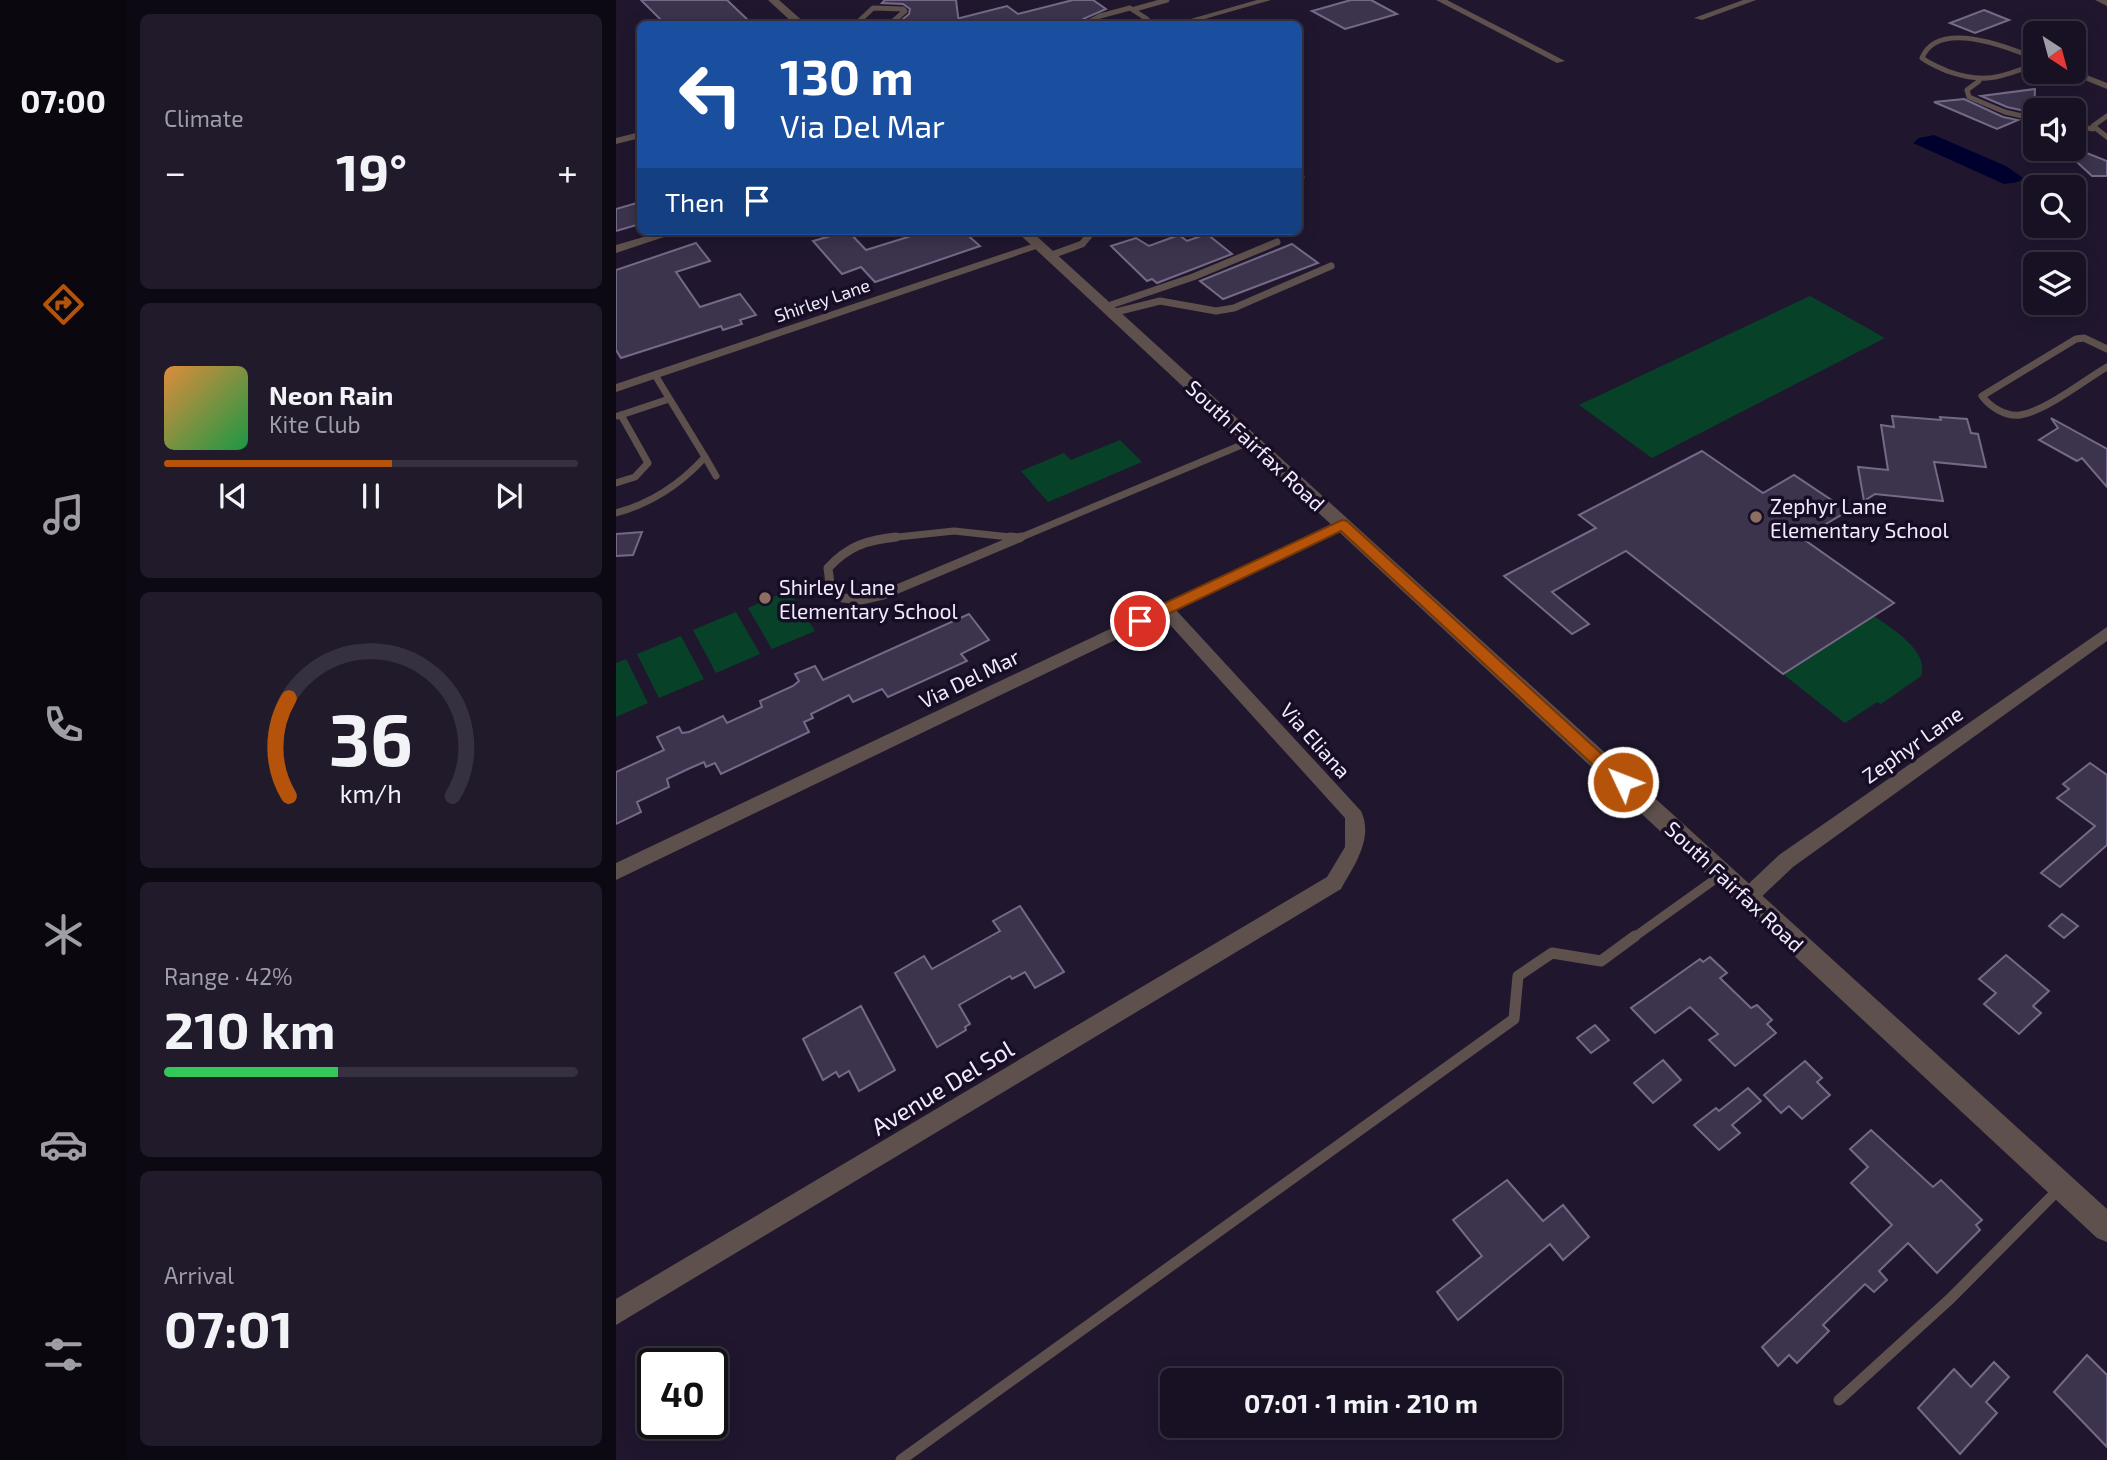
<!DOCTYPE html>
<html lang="en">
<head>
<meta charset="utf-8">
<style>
  body { margin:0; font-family:"Exo 2",sans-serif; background:#211a2b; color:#f1f3f6; height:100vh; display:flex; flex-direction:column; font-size:26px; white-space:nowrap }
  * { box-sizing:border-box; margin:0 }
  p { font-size:23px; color:#9f9da6 }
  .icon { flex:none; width:38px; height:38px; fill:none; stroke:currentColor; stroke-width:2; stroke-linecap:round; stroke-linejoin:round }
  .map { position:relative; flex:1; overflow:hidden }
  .drawer { display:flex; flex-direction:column; gap:14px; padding:14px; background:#0d0913; width:490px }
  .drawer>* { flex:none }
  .guide { position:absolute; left:21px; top:21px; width:665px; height:214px; border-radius:10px; box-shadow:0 4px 18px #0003,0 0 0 2px #363141; background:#1a4fa0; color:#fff; overflow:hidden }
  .needle { width:46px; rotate:144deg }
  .controls { position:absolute; left:1407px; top:21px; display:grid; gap:14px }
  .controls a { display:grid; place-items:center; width:63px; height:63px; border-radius:10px; background:#181123; box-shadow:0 4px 18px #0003,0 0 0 2px #363141; font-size:35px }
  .speed { position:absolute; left:21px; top:1348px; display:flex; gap:14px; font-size:35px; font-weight:700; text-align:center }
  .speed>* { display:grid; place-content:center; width:91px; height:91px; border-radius:50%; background:#181123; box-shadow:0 4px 18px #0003,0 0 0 2px #363141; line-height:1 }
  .speed .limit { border:4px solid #111; border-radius:10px; background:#fff; color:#111 }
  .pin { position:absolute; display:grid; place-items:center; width:60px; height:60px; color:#fff; margin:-30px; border:4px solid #fff; border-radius:50%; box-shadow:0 2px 7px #0007 }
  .me { position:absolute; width:77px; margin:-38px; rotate:313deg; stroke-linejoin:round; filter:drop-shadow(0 0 5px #0008) }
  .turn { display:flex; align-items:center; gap:24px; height:147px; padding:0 28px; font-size:32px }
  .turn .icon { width:91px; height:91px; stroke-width:2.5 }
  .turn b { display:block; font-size:49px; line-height:60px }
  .then { display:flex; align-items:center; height:66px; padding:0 28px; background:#0003; gap:14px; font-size:26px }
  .big { font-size:52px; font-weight:700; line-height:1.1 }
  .drawer .widget { flex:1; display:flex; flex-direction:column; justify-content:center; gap:10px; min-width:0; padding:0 24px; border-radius:10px; background:#211a2b }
  .drawer .dial { align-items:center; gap:0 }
  .dial svg { height:182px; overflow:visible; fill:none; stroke:#363141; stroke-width:7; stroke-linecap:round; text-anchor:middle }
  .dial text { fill:#f1f3f6; stroke:none }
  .song { display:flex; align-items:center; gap:21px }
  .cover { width:84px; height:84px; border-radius:10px; background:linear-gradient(135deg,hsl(30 70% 55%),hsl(140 70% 35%)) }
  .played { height:7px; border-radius:4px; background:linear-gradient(90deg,#b45309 55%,#363141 55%) }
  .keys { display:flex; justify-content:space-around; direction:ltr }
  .heat { display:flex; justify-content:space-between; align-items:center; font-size:38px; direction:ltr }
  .charge { height:10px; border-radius:5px; background:linear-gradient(90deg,#34c759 42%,#363141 0) }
  .trip { position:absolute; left:544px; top:1368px; width:402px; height:70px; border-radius:10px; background:#181123; box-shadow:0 4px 18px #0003,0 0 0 2px #363141; font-weight:700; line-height:70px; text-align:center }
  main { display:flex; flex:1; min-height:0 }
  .dock { display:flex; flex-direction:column; width:126px; justify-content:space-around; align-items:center; background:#0a070e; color:#9f9da6 }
  .dock .icon { width:49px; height:49px }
  .dock .active { color:#b45309 }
  .dock b { font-size:32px; color:#f1f3f6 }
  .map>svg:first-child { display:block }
</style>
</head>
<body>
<main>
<nav class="dock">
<b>07:00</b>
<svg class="icon active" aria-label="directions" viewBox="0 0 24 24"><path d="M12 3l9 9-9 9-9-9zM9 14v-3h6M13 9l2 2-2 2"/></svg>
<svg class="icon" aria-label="music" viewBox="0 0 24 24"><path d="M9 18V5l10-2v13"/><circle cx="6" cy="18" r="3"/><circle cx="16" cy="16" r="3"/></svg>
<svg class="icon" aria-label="phone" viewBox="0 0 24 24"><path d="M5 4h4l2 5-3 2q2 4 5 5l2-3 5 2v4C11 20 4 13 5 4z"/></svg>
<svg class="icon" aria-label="climate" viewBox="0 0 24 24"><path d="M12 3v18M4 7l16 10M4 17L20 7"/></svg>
<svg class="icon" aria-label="car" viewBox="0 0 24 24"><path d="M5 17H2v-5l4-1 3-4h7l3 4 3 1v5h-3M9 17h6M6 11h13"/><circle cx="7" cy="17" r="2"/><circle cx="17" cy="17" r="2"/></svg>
<svg class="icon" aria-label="filters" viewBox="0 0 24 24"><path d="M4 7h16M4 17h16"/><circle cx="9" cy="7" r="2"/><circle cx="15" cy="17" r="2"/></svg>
</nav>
<section class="drawer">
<div class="widget"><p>Climate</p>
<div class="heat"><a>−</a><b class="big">19°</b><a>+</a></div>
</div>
<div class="widget">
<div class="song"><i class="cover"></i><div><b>Neon Rain</b><p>Kite Club</p></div></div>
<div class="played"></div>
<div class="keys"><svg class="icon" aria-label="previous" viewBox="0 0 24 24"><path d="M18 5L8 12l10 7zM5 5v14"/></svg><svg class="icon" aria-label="pause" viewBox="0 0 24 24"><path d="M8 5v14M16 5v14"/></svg><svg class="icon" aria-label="next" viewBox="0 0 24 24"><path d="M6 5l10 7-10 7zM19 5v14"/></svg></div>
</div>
<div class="widget dial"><svg viewBox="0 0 100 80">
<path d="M14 69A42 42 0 1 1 86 69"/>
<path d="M14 69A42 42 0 0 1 14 26" stroke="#b45309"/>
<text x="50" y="56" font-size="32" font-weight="700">36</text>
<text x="50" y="72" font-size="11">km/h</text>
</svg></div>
<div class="widget"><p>Range · 42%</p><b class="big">210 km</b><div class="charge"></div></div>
<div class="widget"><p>Arrival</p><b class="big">07:01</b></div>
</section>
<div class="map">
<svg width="1491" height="1460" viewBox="0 0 1491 1460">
  <rect width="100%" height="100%" fill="#20172f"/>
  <g fill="#074228">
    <polygon points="1194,296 1269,338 1036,458 963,405"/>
    <polygon points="504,440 526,462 432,502 405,471 448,453 455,460"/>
    <polygon points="173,590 199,631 156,649 132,608"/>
    <polygon points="120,612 144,654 100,673 77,630"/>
    <path d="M 1258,616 C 1275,628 1314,651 1305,676 L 1265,704 L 1261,702 L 1229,723 L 1167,674 Z"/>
    <polygon points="65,636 88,679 43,698 21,654"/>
    <polygon points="10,659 32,703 0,717 0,663"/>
  </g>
  <polygon fill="#00002e" points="1318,135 1390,166 1407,178 1402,182 1388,184 1297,143 1303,138"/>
  <g fill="#3c334d" stroke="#746a87" stroke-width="2">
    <polygon points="25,0 111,0 136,24 49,24"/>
    <polygon points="269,0 340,0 343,24 281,24 293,14 294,9 287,4 266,3"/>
    <polygon points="457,0 477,0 490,9 467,19 464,24 345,24 344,18 391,6 402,14"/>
    <polygon points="735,0 755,0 781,14 729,29 696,11"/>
    <polygon points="1368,10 1393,20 1359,33 1334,23"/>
    <polygon points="1419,89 1418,113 1391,107 1365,96"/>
    <polygon points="1348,99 1387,117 1402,120 1381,129 1318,102"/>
    <polygon points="1458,148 1491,161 1491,176 1476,176 1447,149"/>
    <polygon points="24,202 24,224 0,231 0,209"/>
    <polygon points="232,231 250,250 311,231 347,231 364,246 259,282 245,267 226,274 197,241"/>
    <polygon points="591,234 616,254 541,283 536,279 531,281 495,246 520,238 533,246 563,235 571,241"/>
    <polygon points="80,243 94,261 60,272 84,307 124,294 140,315 124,320 126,324 107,330 105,326 5,358 0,350 0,270"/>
    <polygon points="676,244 702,263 607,299 584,281"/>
    <polygon points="1276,416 1325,420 1324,417 1351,419 1355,433 1362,434 1370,467 1318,462 1327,501 1259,494 1248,501 1242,467 1272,470 1265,425 1278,427"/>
    <polygon points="1435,418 1491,449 1491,487 1466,458 1461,461 1423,440 1442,428"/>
    <polygon points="1086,451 1147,493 1178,475 1232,511 1186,538 1278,603 1167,674 1010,551 936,592 973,624 956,634 888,576 980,528 963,515"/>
    <polygon points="26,532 17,555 0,556 0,534"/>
    <polygon points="353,614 373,640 345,654 351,661 272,697 266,689 237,702 233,695 195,714 197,718 188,722 193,732 105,774 99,763 90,767 88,762 72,769 51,779 53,787 21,802 25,812 0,824 0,772 48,750 41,737 63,727 66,733 73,732 107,716 111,723 146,707 144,701 177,686 183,681 179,674 199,666 207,680"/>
    <polygon points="1474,763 1491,775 1491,845 1444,887 1425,873 1479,826 1441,798 1453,789 1447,784"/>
    <polygon points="404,906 448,972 419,988 409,972 396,979 394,976 343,1005 354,1024 349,1027 350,1030 321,1047 279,973 308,956 316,969 384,931 377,921"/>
    <polygon points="1446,914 1462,926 1448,938 1433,926"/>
    <polygon points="1390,955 1433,991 1417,1006 1425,1013 1403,1034 1368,1004 1380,993 1363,979"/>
    <polygon points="1094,957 1111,973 1104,978 1135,1008 1141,1005 1156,1020 1151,1024 1160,1033 1119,1066 1093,1040 1102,1034 1074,1007 1039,1033 1015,1008 1084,959 1087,962"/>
    <polygon points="245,1006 279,1070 243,1091 233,1071 223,1077 220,1072 207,1080 187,1039"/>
    <polygon points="979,1025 993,1040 975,1053 961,1038"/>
    <polygon points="1047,1060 1065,1080 1037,1103 1018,1083"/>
    <polygon points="1189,1061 1206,1078 1201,1082 1214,1095 1186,1119 1173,1106 1165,1113 1148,1095"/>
    <polygon points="1132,1088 1145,1101 1116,1125 1124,1133 1103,1150 1078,1125 1100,1108 1103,1111"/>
    <polygon points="1255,1130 1317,1187 1325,1180 1366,1220 1360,1225 1364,1230 1321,1273 1292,1243 1263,1271 1271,1280 1258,1292 1249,1284 1207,1325 1213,1331 1181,1363 1173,1355 1162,1366 1146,1347 1276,1225 1235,1183 1252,1167 1234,1149"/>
    <polygon points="891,1180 927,1221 947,1205 973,1237 947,1260 934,1244 842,1320 821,1292 866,1256 837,1220"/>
    <polygon points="1471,1355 1491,1375 1491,1447 1438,1392"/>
    <polygon points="1378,1362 1393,1377 1370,1402 1381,1413 1344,1454 1302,1408 1338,1369 1355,1387"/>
  </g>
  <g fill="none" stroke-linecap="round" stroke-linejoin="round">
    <g stroke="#5e504c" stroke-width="5">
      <polyline points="519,9 551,0"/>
      <polyline points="240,24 257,8 287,9 289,11 274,24"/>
      <polyline points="469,24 484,16 514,8 531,19 521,24"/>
      <path d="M 1411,55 C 1386,45 1321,21 1306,58 C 1314,64 1322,67 1331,71 C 1367,84 1385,78 1419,64"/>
      <polyline points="1363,81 1351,90 1353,97 1389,112 1419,119"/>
      <polyline points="1491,116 1477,126 1491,137"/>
      <polyline points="1458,126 1477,129"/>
      <polyline points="682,178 686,177"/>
      <polyline points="475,234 477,231"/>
    </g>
    <g stroke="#5e504c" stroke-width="7">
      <polyline points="433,256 466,244 476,232"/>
      <polyline points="489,307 577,277 661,242"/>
      <polyline points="496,313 544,301 600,311 618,308 715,266"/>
      <path d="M 1491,349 L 1468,338 L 1460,339 L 1366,396 C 1374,407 1390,417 1404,415 C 1430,411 1467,381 1491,367"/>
      <polyline points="2,416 53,399"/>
      <polyline points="89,457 100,476"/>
      <polyline points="0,483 19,477 32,463 5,415"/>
      <path d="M 0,513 C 36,503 64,485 89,457 L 39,375"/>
      <polyline points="263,539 338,531 403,538"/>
      <polyline points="401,539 635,441"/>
    </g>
    <g stroke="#5e504c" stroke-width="9">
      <path d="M 280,537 C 251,540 232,546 212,568 L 214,584 L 227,598 L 245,600 L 267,595 L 405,537"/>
      <polyline points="394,537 403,538"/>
      <polyline points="1017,938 1105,875"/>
    </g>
    <g stroke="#5e504c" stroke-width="11">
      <polyline points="1223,1400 1335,1298 1442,1190"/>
      <polyline points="285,1460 898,1019 902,976 936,953 985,961 1019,936"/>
    </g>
    <g fill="#5e504c" fill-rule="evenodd">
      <polygon points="641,0 655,0 571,24 557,24"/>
      <polygon points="820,0 831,0 949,61 941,63"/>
      <polygon points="1127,0 1140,0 1086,20 1078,18"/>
      <polygon points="1479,0 1491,0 1491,6"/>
      <polygon points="1411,52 1419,55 1419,61 1408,57 1408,53"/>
      <polygon points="1458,70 1491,83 1491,89 1449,72"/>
      <polygon points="24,132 24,138 0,144 0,138"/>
      <polygon points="48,231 66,231 0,253 0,245"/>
      <polygon points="419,243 429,246 0,392 0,384"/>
      <path d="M 726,519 L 731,520 L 734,524 L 731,528 L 560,610 L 745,811 C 758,838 738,866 725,889 L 0,1325 L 0,1299 L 711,877 L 729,847 L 729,818 L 547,617 L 0,880 L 0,863 Z"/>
      <polygon points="1491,627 1491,641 1177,867 1139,903 1132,905 1125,903 1122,897 1125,891 1163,855"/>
    </g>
    <g fill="#5e504c" fill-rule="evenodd">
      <polygon points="152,0 163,0 190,24 178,24"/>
      <polygon points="400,231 415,231 1491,1209 1491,1242 1481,1238"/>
    </g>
  </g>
  <polygon fill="#b45309" stroke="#753606" stroke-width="2" points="726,520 731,521 1012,778 1015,782 1012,787 1001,787 725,531 529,625 519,625 517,621 519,617"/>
  <g fill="#8d6e63" stroke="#170e25" stroke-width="2.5">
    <circle cx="1140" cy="517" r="7"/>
    <circle cx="149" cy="598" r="7"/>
  </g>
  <g text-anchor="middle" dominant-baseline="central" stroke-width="7" stroke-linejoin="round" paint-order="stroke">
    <g font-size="18" fill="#f1ecfd" stroke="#170e25">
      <text transform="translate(206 300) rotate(-19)">Shirley Lane</text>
    </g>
    <g font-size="21" fill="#f1ecfd" stroke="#170e25">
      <text transform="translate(640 445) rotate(43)">South Fairfax Road</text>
      <text transform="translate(353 678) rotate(-26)">Via Del Mar</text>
      <text transform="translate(700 740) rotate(48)">Via Eliana</text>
      <text transform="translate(1296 744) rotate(-35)">Zephyr Lane</text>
      <text transform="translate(1119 886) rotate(43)">South Fairfax Road</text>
    </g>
    <g font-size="21" fill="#f1ecfd" stroke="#170e25" text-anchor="start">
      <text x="1154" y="505">Zephyr Lane<tspan x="1154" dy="24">Elementary School</tspan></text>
      <text x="163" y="586">Shirley Lane<tspan x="163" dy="24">Elementary School</tspan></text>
    </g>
    <g font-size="24" fill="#f1ecfd" stroke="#170e25">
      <text transform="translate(326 1087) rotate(-31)">Avenue Del Sol</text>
    </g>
  </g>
</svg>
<div class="controls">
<a><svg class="needle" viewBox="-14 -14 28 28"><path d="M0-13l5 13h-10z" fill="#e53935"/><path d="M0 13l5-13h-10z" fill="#9f9da6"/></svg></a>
<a><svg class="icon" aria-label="sound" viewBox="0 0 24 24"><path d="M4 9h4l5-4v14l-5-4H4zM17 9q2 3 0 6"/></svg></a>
<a><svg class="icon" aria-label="search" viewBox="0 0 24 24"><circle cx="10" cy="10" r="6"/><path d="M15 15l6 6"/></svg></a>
<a><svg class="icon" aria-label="layers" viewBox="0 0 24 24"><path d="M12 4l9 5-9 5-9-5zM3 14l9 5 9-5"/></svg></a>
</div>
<div class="speed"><div class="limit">40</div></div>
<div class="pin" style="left:524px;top:621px;background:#d93025"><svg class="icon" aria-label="arrive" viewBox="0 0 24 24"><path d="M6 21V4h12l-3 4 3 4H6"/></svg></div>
<svg class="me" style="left:1007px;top:782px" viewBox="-20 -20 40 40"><circle r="17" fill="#b45309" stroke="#fff" stroke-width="3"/><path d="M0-11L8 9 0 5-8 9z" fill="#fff"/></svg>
<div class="trip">07:01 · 1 min · 210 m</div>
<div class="guide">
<div class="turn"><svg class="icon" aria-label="left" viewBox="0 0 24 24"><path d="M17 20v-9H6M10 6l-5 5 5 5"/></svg><div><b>130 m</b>Via Del Mar</div></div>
<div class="then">Then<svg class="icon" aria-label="arrive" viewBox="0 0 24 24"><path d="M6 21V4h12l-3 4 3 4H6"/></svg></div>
</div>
</div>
</main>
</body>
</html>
